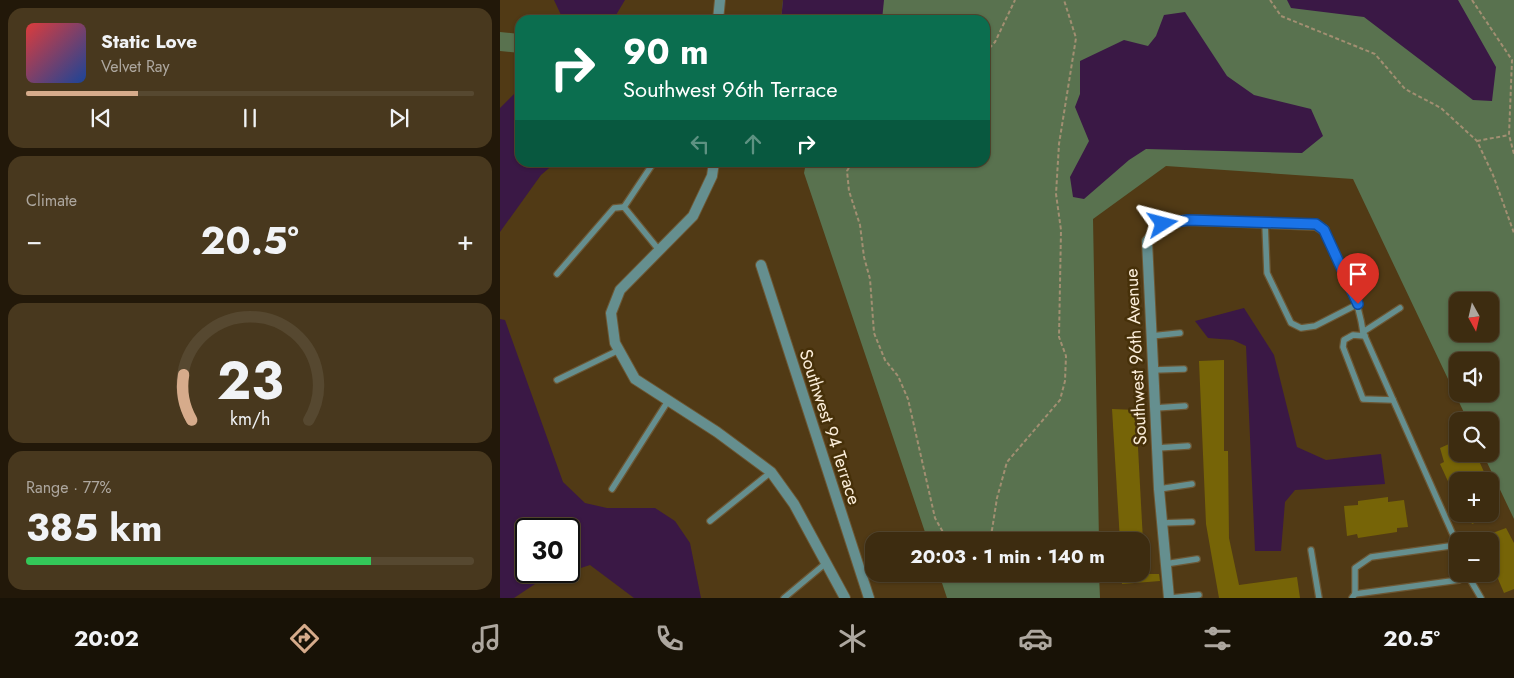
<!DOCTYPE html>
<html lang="en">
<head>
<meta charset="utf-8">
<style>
  body { margin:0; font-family:Jost,sans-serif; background:#48381e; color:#f1f3f6; height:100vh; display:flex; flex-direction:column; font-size:19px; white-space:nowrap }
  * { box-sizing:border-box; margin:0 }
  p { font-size:16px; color:#ada79f }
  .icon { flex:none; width:28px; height:28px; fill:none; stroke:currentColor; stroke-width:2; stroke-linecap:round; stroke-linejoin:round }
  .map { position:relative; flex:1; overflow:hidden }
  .details { display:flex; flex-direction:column; gap:8px; padding:8px; background:#221809; width:500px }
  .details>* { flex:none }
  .top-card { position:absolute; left:15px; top:15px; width:475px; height:152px; border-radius:15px; box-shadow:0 1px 4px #0004,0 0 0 1px #564830; background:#0b6e4f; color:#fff; overflow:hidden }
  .needle { width:32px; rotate:172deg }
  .tools { position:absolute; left:949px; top:292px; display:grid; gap:10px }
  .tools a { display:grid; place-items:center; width:50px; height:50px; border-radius:10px; background:#3d2c10; box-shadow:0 1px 4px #0004,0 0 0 1px #564830; font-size:25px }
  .speed { position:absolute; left:15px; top:518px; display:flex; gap:10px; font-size:25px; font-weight:700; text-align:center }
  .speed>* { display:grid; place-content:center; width:65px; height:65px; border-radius:50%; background:#3d2c10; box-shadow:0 1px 4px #0004,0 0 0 1px #564830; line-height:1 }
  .speed .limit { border:2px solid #111; border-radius:8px; background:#fff; color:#111 }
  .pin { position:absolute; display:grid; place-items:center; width:42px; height:42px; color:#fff; margin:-51px -21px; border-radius:50% 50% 50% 0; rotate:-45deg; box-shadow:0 0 5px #0007 }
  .pin .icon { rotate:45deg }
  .me { position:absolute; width:55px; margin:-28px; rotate:81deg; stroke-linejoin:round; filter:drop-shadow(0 0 4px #0008) }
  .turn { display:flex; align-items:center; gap:18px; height:105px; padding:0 25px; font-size:22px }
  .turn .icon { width:65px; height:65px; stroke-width:2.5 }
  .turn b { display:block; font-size:35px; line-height:42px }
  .lanes { display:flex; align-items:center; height:48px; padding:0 25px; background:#0003; justify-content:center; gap:25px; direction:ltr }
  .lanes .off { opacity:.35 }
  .big { font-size:38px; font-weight:700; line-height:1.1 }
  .details .card { flex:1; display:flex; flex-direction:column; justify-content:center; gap:8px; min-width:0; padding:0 18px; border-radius:15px; background:#48381e }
  .details .dial { align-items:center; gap:0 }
  .dial svg { height:130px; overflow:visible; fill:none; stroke:#564830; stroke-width:7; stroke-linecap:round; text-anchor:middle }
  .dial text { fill:#f1f3f6; stroke:none }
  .song { display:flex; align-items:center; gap:15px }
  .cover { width:60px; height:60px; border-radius:8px; background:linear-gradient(135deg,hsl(0 70% 55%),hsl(220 70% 35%)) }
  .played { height:5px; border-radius:2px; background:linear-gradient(90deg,#d6ab8b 25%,#564830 25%) }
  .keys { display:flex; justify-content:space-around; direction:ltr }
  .heat { display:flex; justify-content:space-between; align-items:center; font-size:28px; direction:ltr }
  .charge { height:8px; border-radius:4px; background:linear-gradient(90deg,#34c759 77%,#564830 0) }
  .trip { position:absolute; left:365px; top:532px; width:285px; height:50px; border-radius:15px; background:#3d2c10; box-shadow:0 1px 4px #0004,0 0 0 1px #564830; font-weight:700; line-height:50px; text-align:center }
  .menu { display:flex; height:80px; justify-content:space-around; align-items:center; background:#181206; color:#ada79f }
  .menu .icon { width:35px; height:35px }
  .menu .on { color:#d6ab8b }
  .menu b { font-size:22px; color:#f1f3f6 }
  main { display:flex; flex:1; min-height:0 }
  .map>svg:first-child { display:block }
</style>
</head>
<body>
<main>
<section class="details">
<div class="card">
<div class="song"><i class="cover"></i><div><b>Static Love</b><p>Velvet Ray</p></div></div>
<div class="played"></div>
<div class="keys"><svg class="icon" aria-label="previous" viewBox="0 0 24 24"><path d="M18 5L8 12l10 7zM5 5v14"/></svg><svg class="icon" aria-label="pause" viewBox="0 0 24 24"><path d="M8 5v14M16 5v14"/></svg><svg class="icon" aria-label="next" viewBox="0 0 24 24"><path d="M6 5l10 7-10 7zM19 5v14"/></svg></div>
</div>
<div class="card"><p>Climate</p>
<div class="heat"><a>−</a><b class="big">20.5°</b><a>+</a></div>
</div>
<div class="card dial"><svg viewBox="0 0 100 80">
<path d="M14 69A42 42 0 1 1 86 69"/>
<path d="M14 69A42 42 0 0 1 9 41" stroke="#d6ab8b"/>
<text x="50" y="56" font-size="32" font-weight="700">23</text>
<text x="50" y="72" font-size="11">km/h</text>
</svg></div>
<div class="card"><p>Range · 77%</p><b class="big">385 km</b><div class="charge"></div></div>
</section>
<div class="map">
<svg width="1014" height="598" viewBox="0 0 1014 598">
  <rect width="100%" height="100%" fill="#513a15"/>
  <g fill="#59724f" fill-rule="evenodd">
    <path d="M 283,0 L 1014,0 L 1014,519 L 983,454 L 990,454 L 990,421 L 968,421 L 853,179 L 666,166 L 593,219 L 599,541 L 428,541 L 304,173 L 306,163 L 485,162 L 485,20 L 281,20 ZM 958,301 L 990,301 L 990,334 L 958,334 ZM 958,361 L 990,361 L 990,394 L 958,394 Z"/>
    <polygon points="0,32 20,34 20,53 0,51"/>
    <polygon points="439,574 599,574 600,598 447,598"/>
  </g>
  <g fill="#3a1845" fill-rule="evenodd">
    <polygon points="54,0 125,0 116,15 116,20 60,20 61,15"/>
    <polygon points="283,0 384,0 382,20 281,20"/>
    <polygon points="787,0 958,0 996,67 992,101 973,100 864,17 791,8"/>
    <polygon points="685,12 727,76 754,95 811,109 823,136 802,153 646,149 629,160 584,199 573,197 570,177 589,141 575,107 580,94 580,61 624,40 648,46 656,36 664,15"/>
    <polygon points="20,88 20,162 55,163 41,175 0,232 0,108"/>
    <polygon points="744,308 774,355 797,447 826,460 881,454 885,484 795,490 785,502 781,551 755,551 746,346 733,340 708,338 695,321"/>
    <path d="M 0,319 L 5,320 L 63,482 L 85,503 L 107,508 L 155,508 L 175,521 L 190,543 L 201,598 L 134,598 L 90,565 L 38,582 L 14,598 L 0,598 ZM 26,529 L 69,529 L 69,571 L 26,571 Z"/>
  </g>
  <g fill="#766407">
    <polygon points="724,360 724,451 728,451 729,538 739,585 797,577 800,598 719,598 706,524 699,361"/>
    <polygon points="612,409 636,410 643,541 620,541"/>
    <polygon points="958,440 958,454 976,454 988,481 958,481 958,503 940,464 944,462 940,448"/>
    <polygon points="888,497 888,502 904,500 908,527 897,528 897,532 858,538 857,534 847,536 844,506 858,505 858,501"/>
    <polygon points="968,514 996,514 972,524"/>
    <polygon points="1006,528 1014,543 1014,589 1004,593 990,560 990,534"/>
    <polygon points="622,574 659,574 660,581 622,584"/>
  </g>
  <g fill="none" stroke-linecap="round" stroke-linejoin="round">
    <g stroke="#6c5734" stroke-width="8">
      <g id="service">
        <polyline points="124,207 154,162"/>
        <polyline points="765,223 767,273 791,323 801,328 815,326 858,304"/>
        <path d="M 824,230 C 840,263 858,295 863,332 L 958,546"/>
        <polyline points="57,274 114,208 124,207 159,250"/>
        <polyline points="863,332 900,308"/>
        <polyline points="651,336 680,333"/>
        <polyline points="865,336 853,335 844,340 843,347 863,399 893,400"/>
        <polyline points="653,370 684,369"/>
        <polyline points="57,380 119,350"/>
        <polyline points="655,408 685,406"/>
        <polyline points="657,448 688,446"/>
        <polyline points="112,489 168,401"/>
        <polyline points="659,489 692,484"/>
        <polyline points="210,521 271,472"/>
        <polyline points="662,523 692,522"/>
        <polyline points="811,550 819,598"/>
        <polyline points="665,564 697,559"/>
        <polyline points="967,574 981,598"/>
        <polyline points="855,594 855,568 871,557 957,545"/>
        <polyline points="284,598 326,563"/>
        <polyline points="671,598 699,595"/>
        <polyline points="852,598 855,594 959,580 967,574"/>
      </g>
    </g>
    <g stroke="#6c5734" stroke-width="12">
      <g id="minor">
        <polyline points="218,20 220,0"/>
        <polyline points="214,162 212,176 193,216 120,290 111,313 115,343 135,379 217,432 271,472 294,504 345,598"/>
        <polyline points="261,265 369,598"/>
        <polyline points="669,598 659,489 647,241 663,223 688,220 816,225 824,230"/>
      </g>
    </g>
    <g stroke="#a28f72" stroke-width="2" stroke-dasharray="4 2.5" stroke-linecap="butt">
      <polyline points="770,0 781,16 875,54 905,89 941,108 977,141 993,175 1014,233"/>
      <polyline points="972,0 1012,60 1009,135 1014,154"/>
      <polyline points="485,53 495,42 515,0"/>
      <polyline points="977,141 1009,135"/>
      <polyline points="352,162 347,171 349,191 360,225 364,257 370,279 374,333 385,360 398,376 408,399 435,518 444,534 482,540 492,530 497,498 507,462 560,400 565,381 566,356 559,337 561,230 556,194 559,144 576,38 564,0"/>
    </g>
    <use href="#service" stroke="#658f8f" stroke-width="5.5"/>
    <use href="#minor" stroke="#658f8f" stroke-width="10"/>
  </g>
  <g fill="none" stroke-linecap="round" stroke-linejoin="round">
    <g stroke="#114b97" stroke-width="12">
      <polyline id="route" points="663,224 688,220 816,224 824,230 858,304"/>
    </g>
    <use href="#route" stroke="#1a73e8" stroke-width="9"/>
  </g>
  <g text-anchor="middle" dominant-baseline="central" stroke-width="5" stroke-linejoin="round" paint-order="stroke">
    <g font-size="18" fill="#fbedd9" stroke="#463009">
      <text transform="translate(636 357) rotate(-93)">Southwest 96th Avenue</text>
      <text transform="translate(330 427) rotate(72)">Southwest 94 Terrace</text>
    </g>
  </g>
</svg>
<div class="tools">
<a><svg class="needle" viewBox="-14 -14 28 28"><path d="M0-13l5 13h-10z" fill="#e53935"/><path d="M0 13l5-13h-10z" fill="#ada79f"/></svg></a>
<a><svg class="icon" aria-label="sound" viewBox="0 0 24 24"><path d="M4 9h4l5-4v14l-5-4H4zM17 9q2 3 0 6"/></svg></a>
<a><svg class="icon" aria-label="search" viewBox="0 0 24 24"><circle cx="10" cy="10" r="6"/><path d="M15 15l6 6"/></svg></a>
<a>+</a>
<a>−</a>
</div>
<div class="speed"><div class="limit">30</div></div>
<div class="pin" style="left:858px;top:304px;background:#d93025"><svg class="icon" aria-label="arrive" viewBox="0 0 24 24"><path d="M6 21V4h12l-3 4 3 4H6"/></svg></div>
<svg class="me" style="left:663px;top:224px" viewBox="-20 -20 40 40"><path d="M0-17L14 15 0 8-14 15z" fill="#1a73e8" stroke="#fff" stroke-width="4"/></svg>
<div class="trip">20:03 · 1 min · 140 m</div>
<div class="top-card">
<div class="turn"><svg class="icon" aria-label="right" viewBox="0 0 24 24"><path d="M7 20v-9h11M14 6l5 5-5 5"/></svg><div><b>90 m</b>Southwest 96th Terrace</div></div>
<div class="lanes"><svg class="icon off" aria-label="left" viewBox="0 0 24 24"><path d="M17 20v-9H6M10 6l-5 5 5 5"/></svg><svg class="icon off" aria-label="ahead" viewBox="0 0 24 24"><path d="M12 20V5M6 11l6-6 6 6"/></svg><svg class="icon" aria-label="right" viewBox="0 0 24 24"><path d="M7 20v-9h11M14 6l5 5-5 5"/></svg></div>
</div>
</div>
</main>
<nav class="menu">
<b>20:02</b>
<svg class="icon on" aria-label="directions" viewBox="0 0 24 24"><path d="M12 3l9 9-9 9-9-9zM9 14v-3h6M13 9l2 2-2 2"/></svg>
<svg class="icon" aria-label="music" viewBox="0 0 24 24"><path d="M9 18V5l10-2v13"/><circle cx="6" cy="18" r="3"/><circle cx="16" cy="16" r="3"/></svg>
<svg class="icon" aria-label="phone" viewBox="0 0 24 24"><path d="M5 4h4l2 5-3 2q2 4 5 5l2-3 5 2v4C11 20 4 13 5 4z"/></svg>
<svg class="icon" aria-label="climate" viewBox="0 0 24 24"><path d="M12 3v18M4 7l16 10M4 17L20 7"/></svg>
<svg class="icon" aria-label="car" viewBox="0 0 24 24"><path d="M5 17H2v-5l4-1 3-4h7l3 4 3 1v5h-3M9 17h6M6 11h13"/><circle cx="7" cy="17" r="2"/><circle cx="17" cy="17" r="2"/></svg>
<svg class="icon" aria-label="filters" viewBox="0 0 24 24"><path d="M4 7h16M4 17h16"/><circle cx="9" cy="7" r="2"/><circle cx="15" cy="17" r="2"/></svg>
<b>20.5°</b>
</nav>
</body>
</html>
